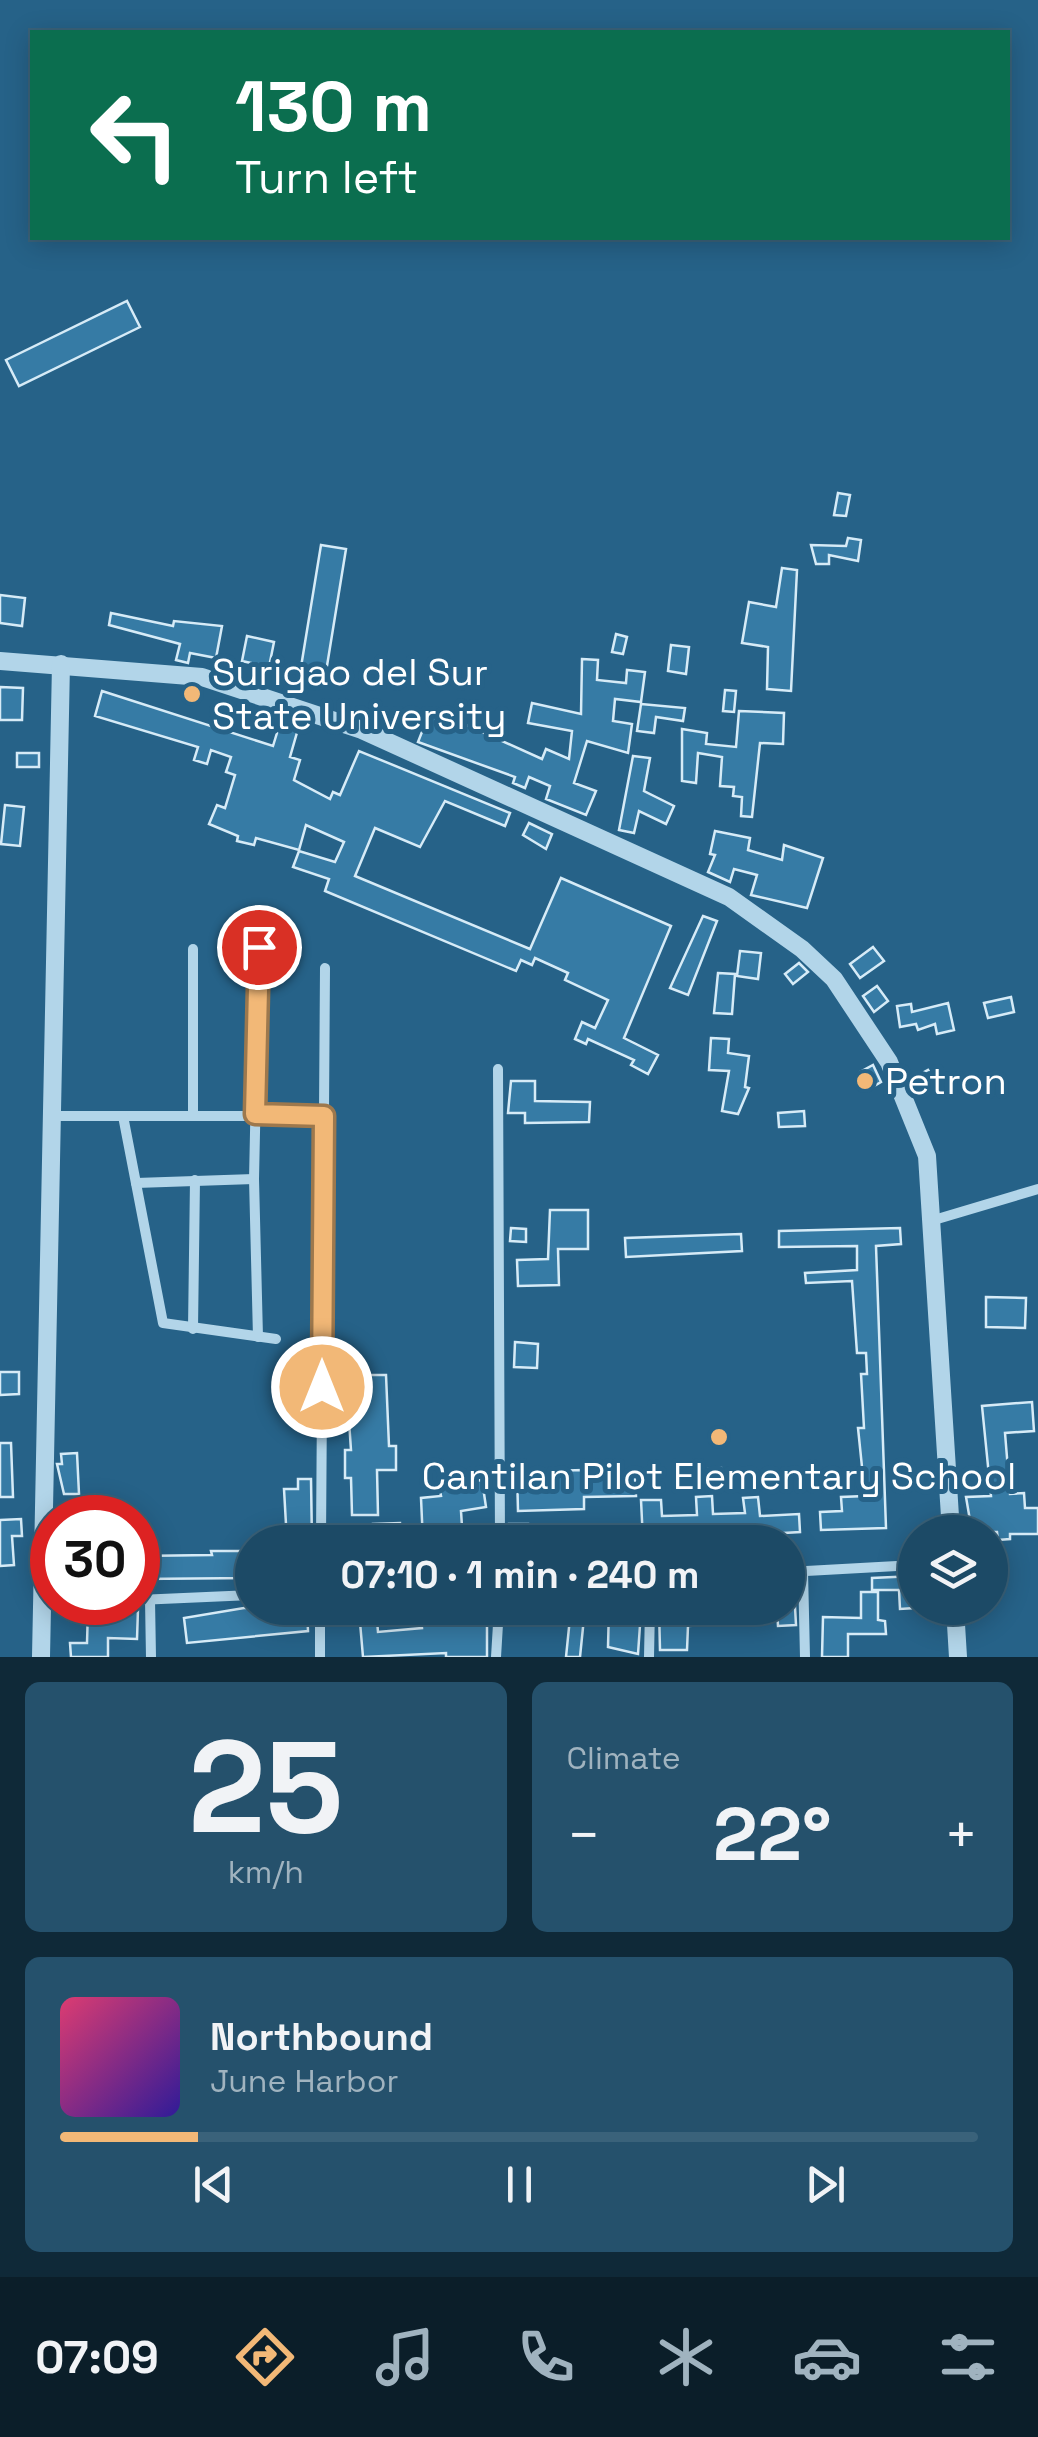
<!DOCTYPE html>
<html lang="en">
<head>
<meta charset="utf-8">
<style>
  body { margin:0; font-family:"Space Grotesk",sans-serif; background:#25516c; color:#f1f3f6; height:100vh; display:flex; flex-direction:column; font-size:38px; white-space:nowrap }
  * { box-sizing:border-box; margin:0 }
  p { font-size:32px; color:#a0b3bf }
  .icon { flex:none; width:55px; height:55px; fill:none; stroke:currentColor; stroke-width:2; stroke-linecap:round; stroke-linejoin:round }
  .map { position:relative; height:1657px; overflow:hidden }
  .details { display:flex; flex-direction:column; gap:25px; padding:25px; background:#0f2938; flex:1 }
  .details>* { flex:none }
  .banner { position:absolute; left:30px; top:30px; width:980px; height:210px; border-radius:0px; box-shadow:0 5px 25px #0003,0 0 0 2px #3a627a; background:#0b6e4f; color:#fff; overflow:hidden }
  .buttons { position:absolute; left:898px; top:1515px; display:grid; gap:20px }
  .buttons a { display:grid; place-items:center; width:110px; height:110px; border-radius:50%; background:#1c4a66; box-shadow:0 5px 25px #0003,0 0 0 2px #3a627a; font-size:50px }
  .speed { position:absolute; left:30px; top:1495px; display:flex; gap:20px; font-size:50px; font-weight:700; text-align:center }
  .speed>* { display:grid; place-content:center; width:130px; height:130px; border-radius:50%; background:#1c4a66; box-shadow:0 5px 25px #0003,0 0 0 2px #3a627a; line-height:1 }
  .speed .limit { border:15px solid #d22; background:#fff; color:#111 }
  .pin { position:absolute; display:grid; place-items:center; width:85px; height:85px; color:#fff; margin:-42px; border:5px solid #fff; border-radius:50%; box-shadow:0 2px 10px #0007 }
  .me { position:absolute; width:110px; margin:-55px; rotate:0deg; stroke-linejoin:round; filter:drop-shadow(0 0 8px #0008) }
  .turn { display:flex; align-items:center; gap:35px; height:210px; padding:0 40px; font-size:45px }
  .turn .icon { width:130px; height:130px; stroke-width:2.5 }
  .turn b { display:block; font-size:70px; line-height:85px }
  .big { font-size:75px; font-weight:700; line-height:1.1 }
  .details .widget { flex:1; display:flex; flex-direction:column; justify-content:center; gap:15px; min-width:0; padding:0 35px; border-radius:15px; background:#25516c }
  .details .dial { align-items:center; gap:0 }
  .dial b { font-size:130px; line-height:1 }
  .song { display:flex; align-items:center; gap:30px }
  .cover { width:120px; height:120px; border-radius:15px; background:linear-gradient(135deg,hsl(340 70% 55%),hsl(250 70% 35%)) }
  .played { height:10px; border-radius:5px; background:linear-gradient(90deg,#f2b877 15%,#3a627a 15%) }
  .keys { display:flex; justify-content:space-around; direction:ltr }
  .heat { display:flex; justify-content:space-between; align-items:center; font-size:55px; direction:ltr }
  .details .tiles { flex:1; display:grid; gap:25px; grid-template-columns:1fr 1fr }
  .widget:last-child { grid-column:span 2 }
  .trip { position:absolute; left:235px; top:1525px; width:570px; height:100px; border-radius:50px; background:#1c4a66; box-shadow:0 5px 25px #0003,0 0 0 2px #3a627a; font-weight:700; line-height:100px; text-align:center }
  .menu { display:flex; height:160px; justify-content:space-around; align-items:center; background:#0b1e29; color:#a0b3bf }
  .menu .icon { width:70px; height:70px }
  .menu .selected { color:#f2b877 }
  .menu b { font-size:45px; color:#f1f3f6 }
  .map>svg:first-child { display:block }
</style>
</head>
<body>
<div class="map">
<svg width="1038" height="1657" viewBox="0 0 1038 1657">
  <rect width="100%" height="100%" fill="#266288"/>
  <g fill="#367ba5" stroke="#d6ebf7" stroke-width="2.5">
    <polygon points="127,301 140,327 19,386 6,360"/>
    <polygon points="838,493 850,495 846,516 834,515"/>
    <polygon points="848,538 861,540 858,561 829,555 829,564 816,564 811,545 846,546"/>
    <polygon points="321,545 346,549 326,672 301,667"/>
    <polygon points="782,568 797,570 791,691 767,689 768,647 742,643 749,602 776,607"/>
    <polygon points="0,595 25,598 22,626 0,623"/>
    <polygon points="111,613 173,626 174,621 222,626 216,658 190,653 188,663 176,660 180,644 109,625"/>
    <polygon points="616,634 627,637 623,654 612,652"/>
    <polygon points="247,636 274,642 269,667 242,661"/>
    <polygon points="671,645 689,647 686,674 668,671"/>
    <polygon points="582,659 598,660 597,680 626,683 627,670 645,672 641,702 615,699 613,721 632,724 628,753 587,741 574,783 596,791 586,815 546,799 550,786 529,777 525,788 513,783 515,777 418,742 431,709 542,759 546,749 569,759 572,731 528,723 532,703 581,714"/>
    <polygon points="0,687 23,688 22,720 0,720"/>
    <polygon points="725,690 736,691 734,712 723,711"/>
    <polygon points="102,691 273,746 280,723 298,729 290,757 300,760 294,780 330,799 333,792 340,795 359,751 510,813 505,826 445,801 420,847 375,828 355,876 530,949 561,878 671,926 624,1038 658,1055 648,1074 631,1065 634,1060 588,1039 586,1044 575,1039 582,1022 595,1028 608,1000 565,980 568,973 535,958 532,965 521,960 516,971 325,891 329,879 293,867 299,851 335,862 344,842 306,825 299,850 256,838 254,845 237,841 238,836 209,824 217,805 225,808 235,775 226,772 231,757 211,750 207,764 194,760 198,747 95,716"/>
    <polygon points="641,704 685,708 683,721 656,717 654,733 637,731"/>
    <polygon points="739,711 784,713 783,744 760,743 752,817 741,816 742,797 733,796 734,787 720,786 722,757 698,753 696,783 682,781 682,729 707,733 706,744 736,747"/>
    <rect x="17" y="753" width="22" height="14"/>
    <polygon points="633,756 650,758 644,791 674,806 666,824 639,811 634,833 619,830"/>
    <polygon points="5,805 24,807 20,846 1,844"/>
    <polygon points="529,823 552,834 546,849 523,835"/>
    <polygon points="715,831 750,838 748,850 782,860 784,845 823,858 807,908 751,895 757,875 734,869 730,882 708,872 715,855 710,854"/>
    <polygon points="703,916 717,921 688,995 670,988"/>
    <polygon points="873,947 884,961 860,978 850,964"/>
    <polygon points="740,951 761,953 758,979 737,976"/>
    <polygon points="799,963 808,972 793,984 785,974"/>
    <polygon points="718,973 735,974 732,1014 714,1013"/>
    <polygon points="877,986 888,1001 874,1012 863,996"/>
    <polygon points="1011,997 1014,1012 988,1018 984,1003"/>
    <polygon points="948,1003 954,1030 937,1034 935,1024 918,1030 916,1024 900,1027 897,1006 911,1004 912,1012"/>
    <polygon points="711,1038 729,1039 728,1053 749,1056 745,1087 749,1088 738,1114 722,1111 729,1071 709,1070"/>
    <polygon points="873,1065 881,1082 869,1089 860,1072"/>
    <polygon points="928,1070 934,1080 918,1088 913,1078"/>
    <polygon points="511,1081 535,1081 535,1101 590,1102 589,1122 525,1123 525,1113 508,1113"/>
    <polygon points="804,1111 805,1126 779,1127 778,1113"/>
    <polygon points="550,1210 588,1210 588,1249 558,1249 559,1285 518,1286 517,1260 548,1259"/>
    <polygon points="511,1228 526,1229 526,1242 510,1241"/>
    <polygon points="900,1228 901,1244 876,1246 886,1528 821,1530 820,1512 842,1511 841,1497 865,1496 858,1428 864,1428 861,1374 867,1374 866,1353 857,1353 852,1281 806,1283 805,1273 857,1270 857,1246 779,1247 779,1231"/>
    <polygon points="741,1234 742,1251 626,1257 625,1238"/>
    <polygon points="986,1297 1026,1298 1025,1328 986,1327"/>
    <polygon points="515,1342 538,1344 537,1368 514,1367"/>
    <polygon points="0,1372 19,1372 19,1394 0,1395"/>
    <polygon points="359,1375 386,1375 389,1446 396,1446 396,1470 377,1470 378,1515 352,1515 351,1478 345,1478 345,1450 351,1450 348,1406 359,1406"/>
    <polygon points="1032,1402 1034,1431 1005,1433 1010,1494 1024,1493 1025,1508 1038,1508 1038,1534 1010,1534 1010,1539 998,1540 997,1532 972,1532 966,1497 991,1496 982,1406"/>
    <polygon points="0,1443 11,1443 13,1497 0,1497"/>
    <polygon points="77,1453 79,1494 64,1494 57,1464 62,1464 61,1454"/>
    <polygon points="721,1468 722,1484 710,1485 709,1469"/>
    <polygon points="583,1470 584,1476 635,1475 636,1496 584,1497 584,1509 518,1511 517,1472"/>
    <polygon points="298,1479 311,1479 312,1542 287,1542 284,1489 298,1489"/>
    <polygon points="482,1480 486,1507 461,1511 463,1542 423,1542 421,1498 441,1496 439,1486"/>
    <polygon points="712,1496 713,1514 745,1513 743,1498 758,1497 760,1516 799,1514 800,1532 643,1541 641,1500 661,1500 662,1516 697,1515 696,1497"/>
    <polygon points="21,1519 22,1536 12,1536 14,1565 0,1566 0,1520"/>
    <polygon points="400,1523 401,1542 374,1542 373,1524"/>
    <rect x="509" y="1524" width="19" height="18"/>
    <polygon points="211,1551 252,1551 252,1578 138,1579 138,1556 212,1555"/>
    <polygon points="915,1576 915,1608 900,1609 899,1590 872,1590 872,1578"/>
    <polygon points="861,1592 878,1592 878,1620 885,1621 886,1634 848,1634 848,1657 822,1657 823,1617 861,1618"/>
    <polygon points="99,1604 138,1609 137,1639 108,1638 108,1657 71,1657 70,1643 87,1643 88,1609 99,1610"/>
    <polygon points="795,1607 796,1625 778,1626 777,1609"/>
    <polygon points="244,1608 307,1608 308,1631 187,1643 184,1618"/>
    <polygon points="439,1608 487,1608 487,1657 446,1657 446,1653 363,1657 360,1622 377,1620 378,1632 422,1628 421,1616 439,1615"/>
    <polygon points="571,1608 585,1608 580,1657 566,1657"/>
    <polygon points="609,1608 641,1611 638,1654 608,1647"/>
    <polygon points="659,1608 734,1608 734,1623 688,1626 687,1650 660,1650"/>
  </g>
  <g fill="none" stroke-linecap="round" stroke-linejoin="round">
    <g stroke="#b2d5e9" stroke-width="10">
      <polyline points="498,1069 500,1542"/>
      <polyline points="53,1116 324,1116"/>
      <polyline points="123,1116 163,1323 276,1339"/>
      <polyline points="193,1116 193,949"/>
      <polyline points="136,1183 254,1179"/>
      <polyline points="934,1220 1038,1189"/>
      <polyline points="193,1329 195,1180"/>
      <polyline points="258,1337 254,1179 259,947"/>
      <polyline points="321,1542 325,968"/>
      <polyline points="803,1571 805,1657"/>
      <polyline points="788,1572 915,1565"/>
      <polyline points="138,1600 252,1595"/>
      <polyline points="150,1600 151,1657"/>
      <polyline points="43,1604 73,1602"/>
      <polyline points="320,1657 320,1608"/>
      <polyline points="496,1657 499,1608"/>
      <polyline points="649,1657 650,1608"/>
    </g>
    <g stroke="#b2d5e9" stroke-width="18">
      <polyline points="0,661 202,677 362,730 729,897 802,949 834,979 889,1062 927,1156 951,1532"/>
      <polyline points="955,1608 958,1657"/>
      <polyline points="41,1657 61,664"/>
    </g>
  </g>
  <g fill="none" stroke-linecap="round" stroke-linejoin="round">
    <g stroke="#9d784d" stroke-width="25">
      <polyline id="route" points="259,947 255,1114 324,1116 322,1387"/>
    </g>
    <use href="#route" stroke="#f2b877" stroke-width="18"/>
  </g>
  <g fill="#f2b877" stroke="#266288" stroke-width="4">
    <circle cx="192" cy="694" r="10"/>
    <circle cx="865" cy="1081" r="10"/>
    <circle cx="719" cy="1437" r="10"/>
  </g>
  <g text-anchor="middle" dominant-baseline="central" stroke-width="10" stroke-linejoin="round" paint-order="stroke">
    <g font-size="38" fill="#fff" stroke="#266288" text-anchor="start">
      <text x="212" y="672">Surigao del Sur<tspan x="212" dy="44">State University</tspan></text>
      <text x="885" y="1081">Petron</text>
      <text x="719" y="1476" text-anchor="middle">Cantilan Pilot Elementary School</text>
    </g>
  </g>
</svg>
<div class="buttons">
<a><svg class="icon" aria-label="layers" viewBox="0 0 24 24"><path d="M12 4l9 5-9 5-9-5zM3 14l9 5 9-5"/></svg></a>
</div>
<div class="speed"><div class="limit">30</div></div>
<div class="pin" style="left:259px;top:947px;background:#d93025"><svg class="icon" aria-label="arrive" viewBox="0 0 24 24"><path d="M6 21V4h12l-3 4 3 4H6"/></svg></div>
<svg class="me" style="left:322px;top:1387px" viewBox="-20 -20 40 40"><circle r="17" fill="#f2b877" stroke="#fff" stroke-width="3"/><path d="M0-11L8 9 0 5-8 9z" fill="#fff"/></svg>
<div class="trip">07:10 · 1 min · 240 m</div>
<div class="banner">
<div class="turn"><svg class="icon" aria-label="left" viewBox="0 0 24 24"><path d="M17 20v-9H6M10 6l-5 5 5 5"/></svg><div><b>130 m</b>Turn left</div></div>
</div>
</div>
<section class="details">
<div class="tiles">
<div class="widget dial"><b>25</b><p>km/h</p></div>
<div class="widget"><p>Climate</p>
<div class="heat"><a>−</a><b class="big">22°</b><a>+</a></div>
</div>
<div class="widget">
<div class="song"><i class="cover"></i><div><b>Northbound</b><p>June Harbor</p></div></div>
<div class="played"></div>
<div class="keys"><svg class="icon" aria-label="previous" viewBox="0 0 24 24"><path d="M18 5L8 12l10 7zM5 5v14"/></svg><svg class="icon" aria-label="pause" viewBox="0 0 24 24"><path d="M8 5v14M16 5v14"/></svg><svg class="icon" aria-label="next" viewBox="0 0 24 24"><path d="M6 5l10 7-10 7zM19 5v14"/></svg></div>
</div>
</div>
</section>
<nav class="menu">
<b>07:09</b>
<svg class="icon selected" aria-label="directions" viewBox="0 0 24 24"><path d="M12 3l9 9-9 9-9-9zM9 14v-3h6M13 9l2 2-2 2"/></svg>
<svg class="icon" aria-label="music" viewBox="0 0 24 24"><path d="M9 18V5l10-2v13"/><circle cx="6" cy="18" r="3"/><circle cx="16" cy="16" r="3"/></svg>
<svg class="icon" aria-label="phone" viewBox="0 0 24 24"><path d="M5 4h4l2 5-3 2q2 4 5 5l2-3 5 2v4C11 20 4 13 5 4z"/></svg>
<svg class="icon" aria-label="climate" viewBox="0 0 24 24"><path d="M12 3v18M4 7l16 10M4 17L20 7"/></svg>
<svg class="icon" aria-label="car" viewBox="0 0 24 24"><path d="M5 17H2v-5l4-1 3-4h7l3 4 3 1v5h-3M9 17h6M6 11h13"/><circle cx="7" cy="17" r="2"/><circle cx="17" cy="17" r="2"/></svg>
<svg class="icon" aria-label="filters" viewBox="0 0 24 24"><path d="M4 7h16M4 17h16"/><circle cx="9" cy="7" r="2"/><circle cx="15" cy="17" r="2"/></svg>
</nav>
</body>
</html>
